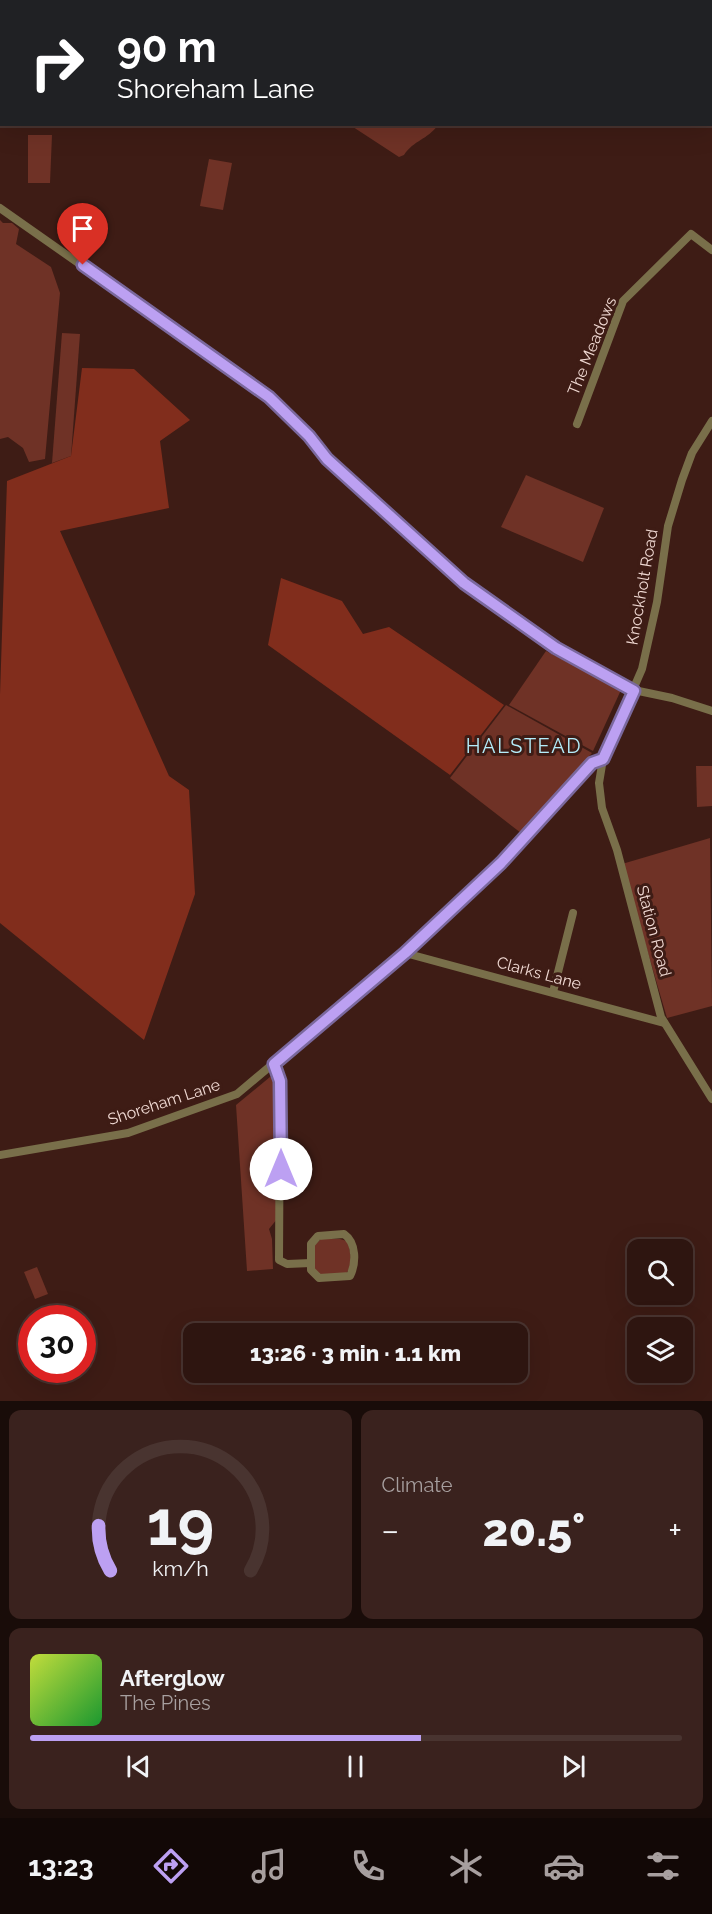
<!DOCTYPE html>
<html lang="en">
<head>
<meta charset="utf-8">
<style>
  body { margin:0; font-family:Raleway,sans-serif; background:#3a221e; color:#f1f3f6; height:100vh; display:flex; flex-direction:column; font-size:22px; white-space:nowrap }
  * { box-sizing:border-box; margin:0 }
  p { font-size:20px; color:#a79f9f }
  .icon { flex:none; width:33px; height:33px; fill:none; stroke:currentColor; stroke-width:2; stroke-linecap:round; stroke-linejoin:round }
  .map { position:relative; height:1401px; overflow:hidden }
  .sheet { display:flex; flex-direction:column; gap:9px; padding:9px; background:#190c09; flex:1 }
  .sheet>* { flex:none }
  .hud { position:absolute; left:0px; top:0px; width:712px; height:126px; box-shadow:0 6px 24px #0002,0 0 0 2px #493430; background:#202124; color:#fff; overflow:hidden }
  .buttons { position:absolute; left:627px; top:1239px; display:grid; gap:12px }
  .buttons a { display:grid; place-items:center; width:66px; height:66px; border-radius:12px; background:#2e1510; box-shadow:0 6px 24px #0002,0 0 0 2px #493430; font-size:30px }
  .speed { position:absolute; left:18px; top:1305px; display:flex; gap:12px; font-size:30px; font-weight:700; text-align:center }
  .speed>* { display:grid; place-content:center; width:78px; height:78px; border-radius:50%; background:#2e1510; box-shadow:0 6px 24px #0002,0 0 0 2px #493430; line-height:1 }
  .speed .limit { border:9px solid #d22; background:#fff; color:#111 }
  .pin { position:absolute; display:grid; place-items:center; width:51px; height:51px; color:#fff; margin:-62px -26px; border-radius:50% 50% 50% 0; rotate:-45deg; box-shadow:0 0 6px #0007 }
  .pin .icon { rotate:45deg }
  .me { position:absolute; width:66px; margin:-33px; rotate:0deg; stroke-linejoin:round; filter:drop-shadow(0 0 4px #0008) }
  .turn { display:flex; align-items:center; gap:21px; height:126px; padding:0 18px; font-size:27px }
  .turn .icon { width:78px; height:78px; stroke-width:2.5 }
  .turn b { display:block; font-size:42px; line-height:51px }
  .big { font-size:45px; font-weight:800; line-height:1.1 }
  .sheet .card { flex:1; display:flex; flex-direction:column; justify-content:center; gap:9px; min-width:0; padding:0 21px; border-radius:12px; background:#3a221e }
  .sheet .dial { align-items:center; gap:0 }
  .dial svg { height:156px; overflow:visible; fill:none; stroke:#493430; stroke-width:7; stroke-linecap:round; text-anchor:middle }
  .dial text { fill:#f1f3f6; stroke:none }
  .song { display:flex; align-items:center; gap:18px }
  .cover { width:72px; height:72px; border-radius:9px; background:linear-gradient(135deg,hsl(70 70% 55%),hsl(130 70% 35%)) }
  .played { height:6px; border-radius:3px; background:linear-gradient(90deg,#bca0f2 60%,#493430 60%) }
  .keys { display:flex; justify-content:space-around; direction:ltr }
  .heat { display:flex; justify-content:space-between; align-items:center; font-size:33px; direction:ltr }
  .sheet .tiles { flex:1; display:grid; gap:9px; grid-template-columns:1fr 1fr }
  .card:last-child { grid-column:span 2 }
  .trip { position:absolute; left:183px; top:1323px; width:345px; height:60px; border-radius:12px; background:#2e1510; box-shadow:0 6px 24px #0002,0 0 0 2px #493430; font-weight:800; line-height:60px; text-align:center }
  .dock { display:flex; height:96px; justify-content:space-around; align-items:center; background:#120806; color:#a79f9f }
  .dock .icon { width:42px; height:42px }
  .dock .active { color:#bca0f2 }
  .dock b { font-size:27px; color:#f1f3f6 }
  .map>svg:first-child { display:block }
</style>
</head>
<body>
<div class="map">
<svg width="712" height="1401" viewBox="0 0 712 1401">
  <rect width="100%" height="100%" fill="#3e1c15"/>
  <g fill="#6f3226">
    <polygon points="323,0 528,0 530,1 322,1"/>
    <path d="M 350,125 L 438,125 C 427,140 414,140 404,155 L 399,157 Z"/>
    <polygon points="28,135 52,135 50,183 28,183"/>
    <polygon points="209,159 232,163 223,210 200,206"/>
    <polygon points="0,220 3,223 12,223 19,229 16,244 51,267 60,293 45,459 29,462 23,448 8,437 0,439"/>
    <polygon points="62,333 80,334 71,456 52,463"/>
    <polygon points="526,475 604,508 583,562 501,527"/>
    <polygon points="546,651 621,690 593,751 509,705"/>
    <polygon points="506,705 592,753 521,833 450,778"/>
    <polygon points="696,766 712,766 712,806 697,807"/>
    <polygon points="710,838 712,1006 667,1018 622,864"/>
    <polygon points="276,1072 277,1219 269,1229 272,1239 273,1269 247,1271 236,1105"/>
    <path d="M 321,1239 L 340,1239 L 347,1241 C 351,1250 354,1271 343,1275 C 337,1277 327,1275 321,1276 L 314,1268 L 315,1245 Z"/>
    <polygon points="37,1267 48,1294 35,1299 24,1272"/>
  </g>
  <g fill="#812d1c">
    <polygon points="82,368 134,369 190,420 160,441 169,508 60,531 169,776 189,790 195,894 144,1040 0,923 0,695 7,481 71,456"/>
    <polygon points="281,578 342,601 363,634 389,627 504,705 450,775 268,645"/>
  </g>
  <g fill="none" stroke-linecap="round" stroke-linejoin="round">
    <g stroke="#796f4a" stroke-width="8">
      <polyline points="711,113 712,113"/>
      <polyline points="0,208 269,397 309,436 327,459 464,583 556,648 629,689 672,698 712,711"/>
      <polyline points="712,421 692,453 682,480 668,526 657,602 642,669 603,759 599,783 602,808 617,850 661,1017 712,1099"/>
      <polyline points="577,424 623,301 691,234 712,250"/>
      <polyline points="405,953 664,1023"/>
      <polyline points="553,992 573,913"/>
      <polyline points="274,1064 280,1081 279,1260 287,1264 311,1263"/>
      <polyline points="0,1155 128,1133 237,1094 405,953 501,863 593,763 603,759"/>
      <path d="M 344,1234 C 357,1243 356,1264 350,1276 L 319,1278 L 311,1270 L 311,1244 L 318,1236 Z"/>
    </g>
  </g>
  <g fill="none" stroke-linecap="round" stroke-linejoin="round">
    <g stroke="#7a689d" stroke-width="15">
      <polyline id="route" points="83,265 269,397 309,436 327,459 464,583 556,648 634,691 603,759 592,763 501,863 405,953 274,1064 280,1081 281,1169"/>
    </g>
    <use href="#route" stroke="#bca0f2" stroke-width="10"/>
  </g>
  <g text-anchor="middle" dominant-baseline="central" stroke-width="6" stroke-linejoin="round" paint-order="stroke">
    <g font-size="16" fill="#f1dad4" stroke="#3e1c15">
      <text transform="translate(592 346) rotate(-68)">The Meadows</text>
      <text transform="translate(642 587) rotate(-80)">Knockholt Road</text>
      <text transform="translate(654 931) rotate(75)">Station Road</text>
      <text transform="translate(539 973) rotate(15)">Clarks Lane</text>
      <text transform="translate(164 1102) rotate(-18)">Shoreham Lane</text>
    </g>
    <g font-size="20" letter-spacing="1.5" fill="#b4edfa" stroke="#3e1c15">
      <text x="524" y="746">HALSTEAD</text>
    </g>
  </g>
</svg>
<div class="buttons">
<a><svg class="icon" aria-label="search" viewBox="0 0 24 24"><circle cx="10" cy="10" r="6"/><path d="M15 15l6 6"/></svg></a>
<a><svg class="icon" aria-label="layers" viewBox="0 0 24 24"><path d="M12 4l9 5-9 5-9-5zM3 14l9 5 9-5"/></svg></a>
</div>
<div class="speed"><div class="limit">30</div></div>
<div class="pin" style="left:83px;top:265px;background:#d93025"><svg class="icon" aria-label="arrive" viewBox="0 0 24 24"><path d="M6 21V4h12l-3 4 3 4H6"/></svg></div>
<svg class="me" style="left:281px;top:1169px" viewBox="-20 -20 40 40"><circle r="19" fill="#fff"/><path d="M0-13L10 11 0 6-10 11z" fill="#bca0f2"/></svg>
<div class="trip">13:26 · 3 min · 1.1 km</div>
<div class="hud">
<div class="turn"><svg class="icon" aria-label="right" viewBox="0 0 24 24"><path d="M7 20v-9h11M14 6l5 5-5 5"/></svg><div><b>90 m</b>Shoreham Lane</div></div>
</div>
</div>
<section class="sheet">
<div class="tiles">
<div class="card dial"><svg viewBox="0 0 100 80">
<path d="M14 69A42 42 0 1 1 86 69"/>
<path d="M14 69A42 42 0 0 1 8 46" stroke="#bca0f2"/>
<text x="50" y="56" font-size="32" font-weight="700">19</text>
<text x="50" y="72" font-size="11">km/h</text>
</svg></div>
<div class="card"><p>Climate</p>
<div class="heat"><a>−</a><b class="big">20.5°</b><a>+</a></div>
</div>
<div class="card">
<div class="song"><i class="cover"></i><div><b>Afterglow</b><p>The Pines</p></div></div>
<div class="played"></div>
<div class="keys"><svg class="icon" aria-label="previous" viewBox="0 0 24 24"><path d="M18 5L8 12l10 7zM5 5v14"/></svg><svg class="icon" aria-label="pause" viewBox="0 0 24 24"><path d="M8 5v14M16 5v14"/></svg><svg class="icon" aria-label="next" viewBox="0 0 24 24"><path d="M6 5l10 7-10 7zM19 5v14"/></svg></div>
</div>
</div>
</section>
<nav class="dock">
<b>13:23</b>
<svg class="icon active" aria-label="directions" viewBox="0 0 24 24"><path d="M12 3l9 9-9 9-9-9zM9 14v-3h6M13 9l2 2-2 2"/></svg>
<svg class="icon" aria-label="music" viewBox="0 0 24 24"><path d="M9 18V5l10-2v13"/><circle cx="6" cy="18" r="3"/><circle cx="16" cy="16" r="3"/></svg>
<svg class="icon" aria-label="phone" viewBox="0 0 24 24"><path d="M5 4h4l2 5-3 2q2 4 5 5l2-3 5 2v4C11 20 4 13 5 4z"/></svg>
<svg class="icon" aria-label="climate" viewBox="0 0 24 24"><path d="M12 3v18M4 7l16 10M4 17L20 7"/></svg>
<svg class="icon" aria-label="car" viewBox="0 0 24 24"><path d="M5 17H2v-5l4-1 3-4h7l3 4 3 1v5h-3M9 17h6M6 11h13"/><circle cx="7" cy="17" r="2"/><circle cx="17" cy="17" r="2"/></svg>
<svg class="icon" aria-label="filters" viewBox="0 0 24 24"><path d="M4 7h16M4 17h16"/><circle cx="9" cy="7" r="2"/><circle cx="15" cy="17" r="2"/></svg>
</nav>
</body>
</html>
